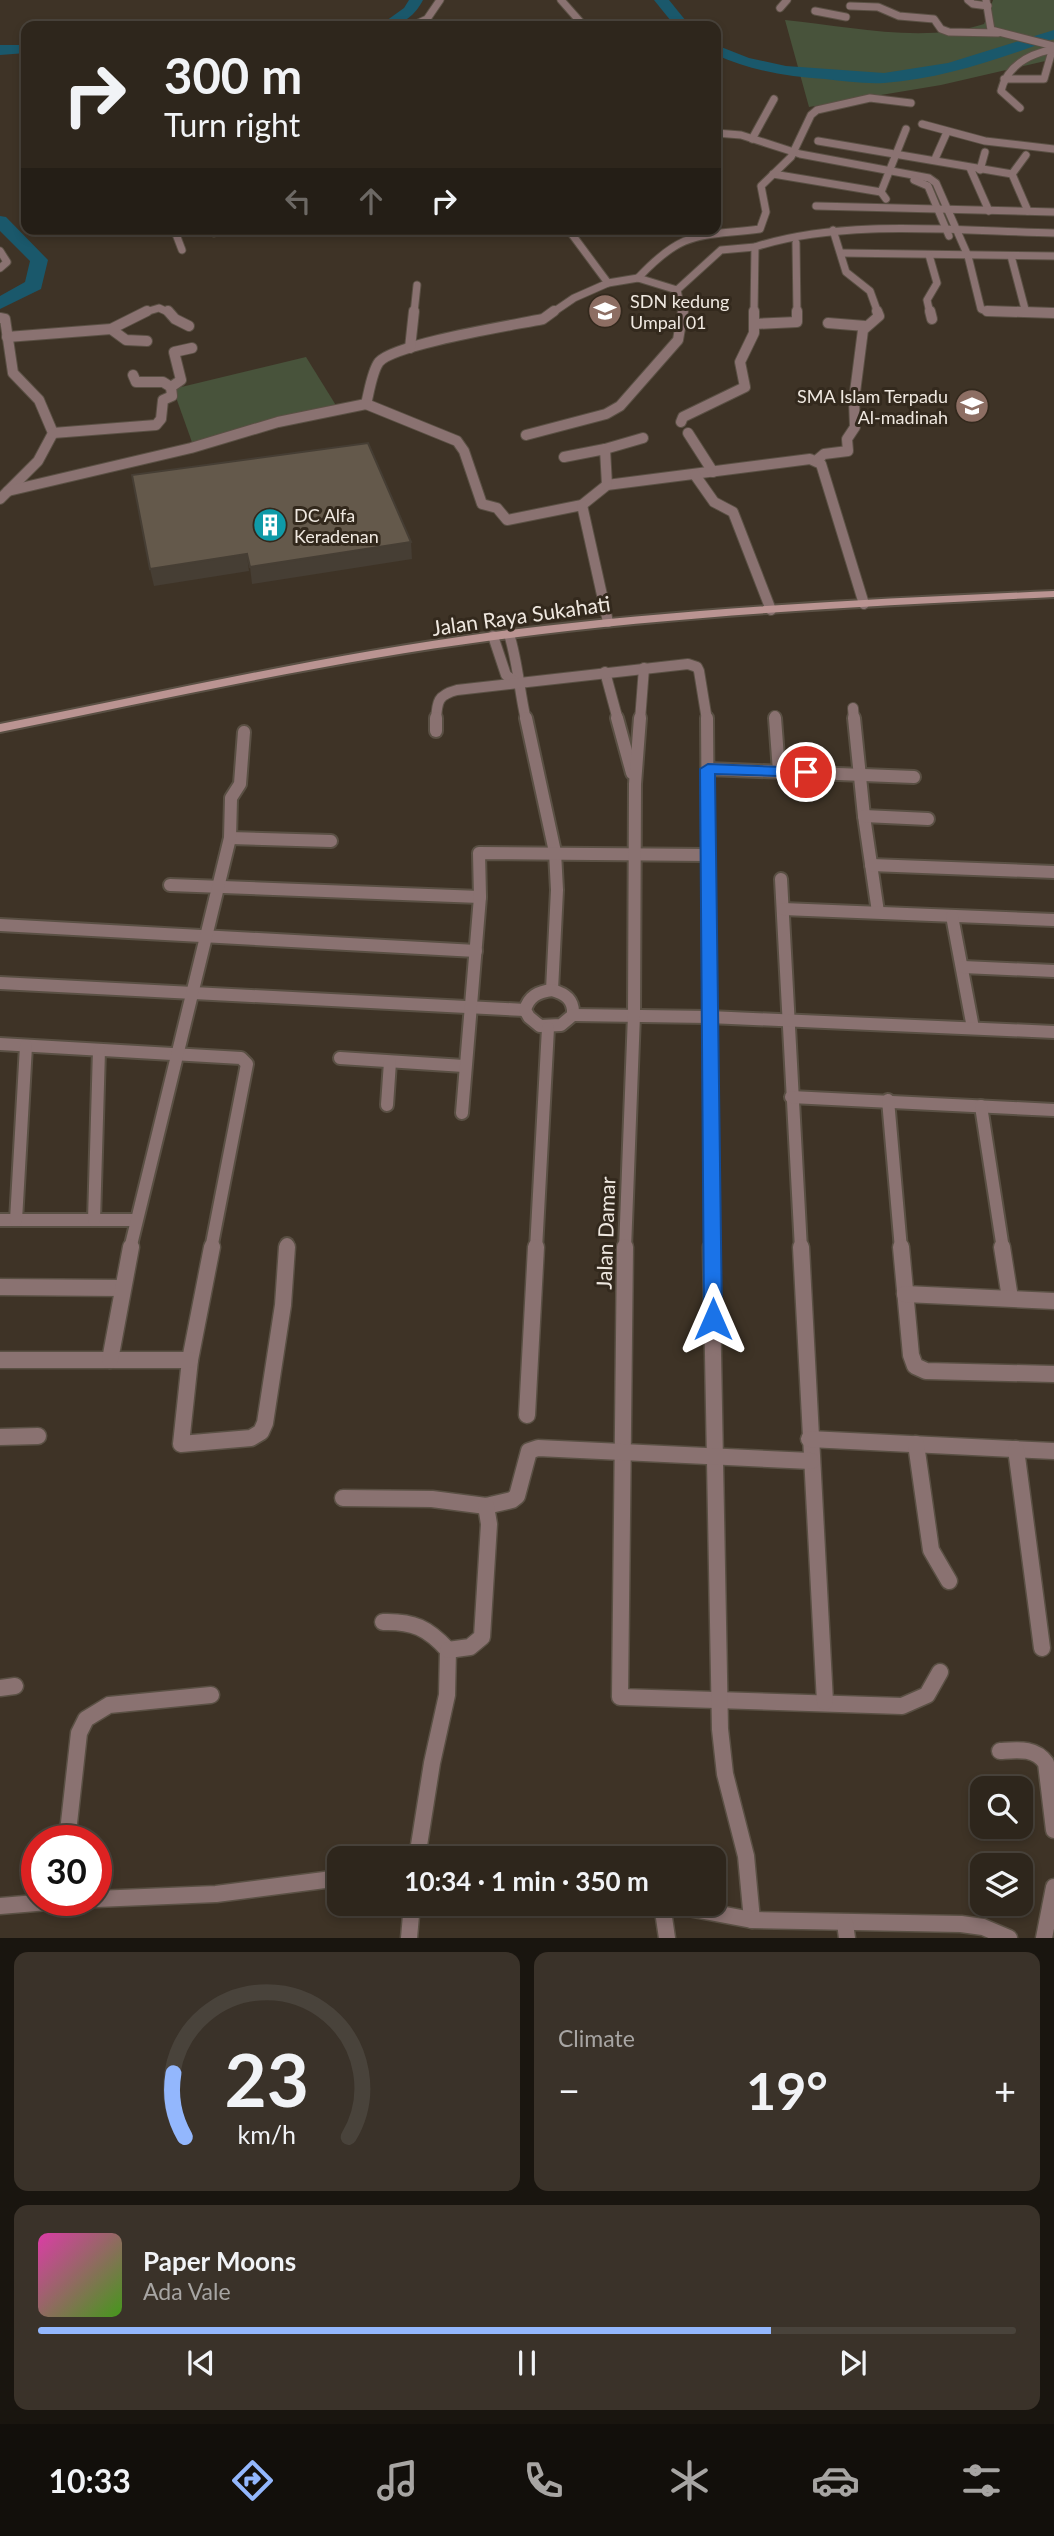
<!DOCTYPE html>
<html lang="en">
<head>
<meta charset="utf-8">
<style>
  body { margin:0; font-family:Lato,sans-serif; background:#3a3229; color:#f1f3f6; height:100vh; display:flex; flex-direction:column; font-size:26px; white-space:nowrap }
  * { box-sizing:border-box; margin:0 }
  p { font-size:23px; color:#a7a5a3 }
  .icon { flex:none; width:38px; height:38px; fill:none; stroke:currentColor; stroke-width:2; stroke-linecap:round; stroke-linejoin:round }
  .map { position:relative; height:1938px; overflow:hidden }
  .sheet { display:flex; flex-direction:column; gap:14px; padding:14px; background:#19150f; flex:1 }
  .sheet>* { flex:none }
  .banner { position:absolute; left:21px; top:21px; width:700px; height:214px; border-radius:14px; box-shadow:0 4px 10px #0003,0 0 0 2px #49433b; background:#2e261c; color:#f1f3f6; overflow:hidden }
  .tools { position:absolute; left:970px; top:1776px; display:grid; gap:14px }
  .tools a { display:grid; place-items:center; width:63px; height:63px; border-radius:14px; background:#2e261c; box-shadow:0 4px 10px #0003,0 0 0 2px #49433b; font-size:35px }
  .speed { position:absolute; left:21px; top:1825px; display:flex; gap:14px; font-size:35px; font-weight:700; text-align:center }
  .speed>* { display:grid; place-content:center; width:91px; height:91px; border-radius:50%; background:#2e261c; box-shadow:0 4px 10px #0003,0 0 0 2px #49433b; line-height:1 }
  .speed .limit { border:10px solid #d22; background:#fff; color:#111 }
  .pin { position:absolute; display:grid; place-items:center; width:60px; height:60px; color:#fff; margin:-30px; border:4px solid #fff; border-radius:50%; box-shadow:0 2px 7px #0007 }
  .me { position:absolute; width:77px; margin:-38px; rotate:0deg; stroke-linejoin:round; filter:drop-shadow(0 0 5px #0008) }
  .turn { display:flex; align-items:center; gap:24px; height:147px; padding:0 28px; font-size:32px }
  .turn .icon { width:91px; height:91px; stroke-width:2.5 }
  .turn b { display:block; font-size:49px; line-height:60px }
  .lanes { display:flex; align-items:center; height:66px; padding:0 28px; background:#0003; justify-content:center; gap:35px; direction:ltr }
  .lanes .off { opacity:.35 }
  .big { font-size:52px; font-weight:700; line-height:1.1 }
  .sheet .tile { flex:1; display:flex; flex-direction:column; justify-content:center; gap:10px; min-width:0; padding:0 24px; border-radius:14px; background:#3a3229 }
  .sheet .dial { align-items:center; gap:0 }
  .dial svg { height:182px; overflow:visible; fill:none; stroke:#49433b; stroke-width:7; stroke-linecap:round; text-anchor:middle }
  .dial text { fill:#f1f3f6; stroke:none }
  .song { display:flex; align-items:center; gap:21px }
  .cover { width:84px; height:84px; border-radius:10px; background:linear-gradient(135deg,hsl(320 70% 55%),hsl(100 70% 35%)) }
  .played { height:7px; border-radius:4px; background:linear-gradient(90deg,#93b7fd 75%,#49433b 75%) }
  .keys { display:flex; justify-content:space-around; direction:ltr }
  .heat { display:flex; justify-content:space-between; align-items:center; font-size:38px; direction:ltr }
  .sheet .tiles { flex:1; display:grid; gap:14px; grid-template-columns:1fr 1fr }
  .tile:last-child { grid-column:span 2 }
  .trip { position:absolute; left:327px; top:1846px; width:399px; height:70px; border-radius:14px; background:#2e261c; box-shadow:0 4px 10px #0003,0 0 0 2px #49433b; font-weight:700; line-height:70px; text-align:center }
  .menu { display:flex; height:112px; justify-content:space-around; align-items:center; background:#120f0b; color:#a7a5a3 }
  .menu .icon { width:49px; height:49px }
  .menu .active { color:#93b7fd }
  .menu b { font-size:32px; color:#f1f3f6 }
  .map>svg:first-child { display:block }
</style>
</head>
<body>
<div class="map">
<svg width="1054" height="1938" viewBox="0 0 1054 1938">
  <rect width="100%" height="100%" fill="#3e3326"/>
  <g fill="#48533b">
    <path d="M 993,0 L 1054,0 L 1054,59 L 941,85 L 809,107 L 785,20 C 848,26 923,44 984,24 Z"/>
    <polygon points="306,357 337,407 193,445 173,389"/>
  </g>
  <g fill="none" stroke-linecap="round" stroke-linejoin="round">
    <g fill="#1a586b" fill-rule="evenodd">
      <path d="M 409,0 L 423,0 C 413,19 400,26 379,26 L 404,8 Z"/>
      <polygon points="654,0 669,0 690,26 675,26"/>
      <path d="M 1054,30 L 1054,39 C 999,59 942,79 884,83 C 864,84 844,81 825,79 C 787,77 750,70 716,55 L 716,45 L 749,58 L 786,66 L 884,73 L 948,63 Z"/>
      <polygon points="0,45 26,45 26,53 0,55"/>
      <polygon points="0,216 6,217 48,260 41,289 0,309 0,296 25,282 30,261 0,231"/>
    </g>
    <g stroke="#5a5044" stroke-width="9">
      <g id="minor-far3">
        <polyline points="561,0 584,26"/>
        <polyline points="968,0 973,4 988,6"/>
        <polyline points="986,0 991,30 1054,46"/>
        <polyline points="850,6 878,7 899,16 934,19 941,29 949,32 998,33"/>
        <polyline points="780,8 787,0"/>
        <polyline points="815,11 846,17"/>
        <polyline points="412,26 427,19 440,0"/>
        <polyline points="1004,79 1044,79 1052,51"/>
        <path d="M 1020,108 L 1001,91 C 1007,65 1029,54 1054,49"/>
        <polyline points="922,124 985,141 1054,149"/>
        <polyline points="716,133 741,135 800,154 929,178 936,183 968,256 981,309 988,312 1054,313"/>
        <polyline points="752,139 774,99"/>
        <polyline points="818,141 1012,174"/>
        <polyline points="935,159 947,132"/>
        <polyline points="970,168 989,211"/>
        <polyline points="980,170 985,152"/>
        <polyline points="773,174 881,192"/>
        <polyline points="1012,174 1028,211"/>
        <polyline points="1012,174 1026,155"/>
        <polyline points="914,180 928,186 949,236"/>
        <polyline points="886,199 881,192 906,129"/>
        <polyline points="816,206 1054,212"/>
        <polyline points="174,229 182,250"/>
        <polyline points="211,229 214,233"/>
        <polyline points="833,230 846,272 870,291 878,313"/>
        <polyline points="796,243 797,313"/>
        <polyline points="0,251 7,262 0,268"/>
        <polyline points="841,253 1054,256"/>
        <polyline points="929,255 937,283 927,300 930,313"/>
        <polyline points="1011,256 1026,313"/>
        <path d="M 638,278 C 684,229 698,237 760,229 L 766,212 L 761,186 L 791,157 L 811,115 L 817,110 L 870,98 L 911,103"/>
        <polyline points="608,283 638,278 677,290"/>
        <polyline points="677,290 721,250 755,247"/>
        <polyline points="677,290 682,313"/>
        <polyline points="142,313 159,308 170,313"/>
        <polyline points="414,313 417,285"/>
        <polyline points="552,313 574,298 608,283 568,229"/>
        <path d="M 754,313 L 755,247 C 843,218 961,231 1054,233"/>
      </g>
    </g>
    <g stroke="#5a5044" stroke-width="12">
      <g id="minor-far2">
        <polyline points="168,311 175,319 189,326"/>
        <path d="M 554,311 L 543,319 C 514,325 394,344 379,362 C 372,371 369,393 366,404 L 457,441 L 464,451 L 482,504 L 497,508 L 507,520 L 582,505 L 607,485 L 810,459 L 821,464 L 864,604"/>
        <polyline points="930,311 932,319"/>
        <polyline points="987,311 1054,313"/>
        <polyline points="0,318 5,319 13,373 39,400 53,433 38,461 0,499"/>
        <polyline points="828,323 865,326"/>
        <polyline points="754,324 797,322 797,311"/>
        <polyline points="111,329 126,340 147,341"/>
        <polyline points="7,337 111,329 147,311"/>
        <polyline points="410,348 414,311"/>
        <polyline points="133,375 136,382 163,382 171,387"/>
        <polyline points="681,422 683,417 745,387 740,362 754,333 754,311"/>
        <polyline points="53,433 156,425 161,419 163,400 172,396 171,387 181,380 174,352 192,348"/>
        <polyline points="688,433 713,472"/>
        <polyline points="526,435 606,414 620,406 678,340 683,311"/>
        <polyline points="605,449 643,438"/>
        <polyline points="564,457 605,449 607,485"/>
        <polyline points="817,460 824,454 848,451 847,439 855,427 854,400 863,330 879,316 877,311"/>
        <polyline points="695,475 714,502 733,512 771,610"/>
        <polyline points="8,491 191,448 278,422 366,404"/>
        <polyline points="582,505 608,622"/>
        <path d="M 509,634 C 518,663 519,690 526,720"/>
        <polyline points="493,636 506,675 518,684"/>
        <polyline points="605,672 618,720"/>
        <polyline points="853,708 854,720"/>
        <polyline points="775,716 775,720"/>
        <path d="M 436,720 C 437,701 438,695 457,690 L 688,664 L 697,667 L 699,671 L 707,720"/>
        <polyline points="640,720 644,668"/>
      </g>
    </g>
    <g stroke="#5a5044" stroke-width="16">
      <g id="minor-far1">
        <polyline points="526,718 555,852 557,890 552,990"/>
        <polyline points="617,718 632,773"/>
        <polyline points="707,718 711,1249"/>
        <polyline points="775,718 779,771"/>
        <polyline points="854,718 864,816 878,912"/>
        <polyline points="436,731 436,718"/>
        <polyline points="708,769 914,777"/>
        <polyline points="864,816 928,819"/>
        <polyline points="230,838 331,841"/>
        <polyline points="871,865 1054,872"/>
        <polyline points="781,879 801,1249"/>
        <polyline points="170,885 480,897"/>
        <polyline points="783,909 1054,920"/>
        <polyline points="952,916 973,1028"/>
        <polyline points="0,925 476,951"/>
        <polyline points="963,967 1054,971"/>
        <polyline points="0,983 525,1010"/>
        <path d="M 552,990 C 566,994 574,1000 573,1015 L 561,1025 L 540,1026 L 529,1017 L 525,1010 C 529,996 538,992 552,990 Z"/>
        <polyline points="573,1015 709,1017 1054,1032"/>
        <polyline points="0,1044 241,1058 247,1064 211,1249"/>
        <polyline points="340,1058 464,1066"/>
        <polyline points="791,1097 1054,1110"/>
        <polyline points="888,1100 901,1249"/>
        <polyline points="387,1105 390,1062"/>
        <polyline points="981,1106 1003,1249"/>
        <polyline points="462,1113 480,897 479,853 708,855"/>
        <polyline points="0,1220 136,1220"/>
        <polyline points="16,1220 26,1046"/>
        <polyline points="94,1220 99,1050"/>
        <polyline points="130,1249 230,838 231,798 240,784 244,732"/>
        <polyline points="287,1249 287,1244"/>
        <polyline points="536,1249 548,1028"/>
        <polyline points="625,1249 634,1015 635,784 640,718"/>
      </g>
    </g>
    <g stroke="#5a5044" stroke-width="19">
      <g id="minor">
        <polyline points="212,1247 190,1360 181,1444 251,1438 261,1432 265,1423 283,1305 287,1247"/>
        <polyline points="625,1247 620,1697 902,1706 927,1695 940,1672"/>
        <polyline points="711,1247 720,1729 725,1774 746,1856 752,1920"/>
        <polyline points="801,1247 825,1702"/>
        <polyline points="901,1247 911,1355 915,1366 926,1371 1054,1374"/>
        <polyline points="1002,1247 1010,1298"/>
        <polyline points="0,1287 121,1288"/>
        <polyline points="905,1294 1054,1301"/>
        <polyline points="0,1360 190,1360"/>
        <polyline points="110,1360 131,1247"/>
        <polyline points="527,1415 536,1247"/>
        <polyline points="0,1437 38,1436"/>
        <polyline points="809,1439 1054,1451"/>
        <polyline points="916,1444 931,1550 949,1581"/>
        <polyline points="1016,1449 1042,1648"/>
        <polyline points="343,1498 432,1499 486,1506 512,1500 517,1496 529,1451 538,1448 811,1461"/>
        <path d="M 383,1622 C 413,1621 428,1628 448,1650 L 447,1695 L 432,1763 L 417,1858"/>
        <polyline points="448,1650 470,1647 482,1637 489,1524 486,1506"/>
        <polyline points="0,1688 15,1686"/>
        <path d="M 1000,1751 C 1017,1750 1035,1747 1046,1763 L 1054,1830"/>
        <polyline points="67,1841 79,1733 86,1719 109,1705 211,1695"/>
        <polyline points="96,1899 216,1894 340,1878"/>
        <polyline points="662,1904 667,1938"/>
        <polyline points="667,1904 752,1920 961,1924 983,1927 1009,1938"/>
        <polyline points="0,1906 72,1900"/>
        <polyline points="845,1923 847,1938"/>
        <polyline points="409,1938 412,1904"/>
        <polyline points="1044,1938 1054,1887"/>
      </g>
    </g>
    <g stroke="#5a5044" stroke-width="4">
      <path id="secondary" d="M 1054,591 L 1054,597 C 867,606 680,615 494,640 C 328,662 164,699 0,732 L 0,724 C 164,692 328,654 494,632 C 680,608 867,599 1054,591 Z"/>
    </g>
    <use href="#minor-far3" stroke="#8a7271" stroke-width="7"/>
    <use href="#minor-far2" stroke="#8a7271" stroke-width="10"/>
    <use href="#minor-far1" stroke="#8a7271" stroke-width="12"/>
    <use href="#minor" stroke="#8a7271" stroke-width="16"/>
    <use href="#secondary" fill="#ba9492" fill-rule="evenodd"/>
  </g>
  <g fill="#463e34">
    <polygon points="411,542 412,559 252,584 250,567"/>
    <polygon points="247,554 249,571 154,586 150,569"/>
  </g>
  <polygon fill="#64594b" stroke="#463e34" stroke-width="2" points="368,443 411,542 250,567 247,554 150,569 132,475"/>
  <polygon fill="#1a73e8" stroke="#114b97" stroke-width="2" points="708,764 806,768 813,772 806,777 715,774 722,1319 720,1325 713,1327 707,1325 704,1319 700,769"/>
  <defs>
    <g id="school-disc" transform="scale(1.75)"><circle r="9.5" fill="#8d6e63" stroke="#33291d"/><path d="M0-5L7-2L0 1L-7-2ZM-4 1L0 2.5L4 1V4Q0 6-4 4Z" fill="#fff"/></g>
    <g id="building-disc" transform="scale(1.75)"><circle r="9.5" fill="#0f9aa8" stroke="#33291d"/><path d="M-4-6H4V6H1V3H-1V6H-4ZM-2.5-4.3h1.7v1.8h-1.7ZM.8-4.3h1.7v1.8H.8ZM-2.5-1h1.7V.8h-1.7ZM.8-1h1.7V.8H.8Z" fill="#fff"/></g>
  </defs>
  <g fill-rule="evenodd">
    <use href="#school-disc" x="605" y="311"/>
    <use href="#school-disc" x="972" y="406"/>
    <use href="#building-disc" x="270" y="525"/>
  </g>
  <g text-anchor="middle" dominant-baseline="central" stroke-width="6" stroke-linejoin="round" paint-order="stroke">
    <g font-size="18" fill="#efe8e0" stroke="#33291d" text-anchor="start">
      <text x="630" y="301">SDN kedung<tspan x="630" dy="21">Umpal 01</tspan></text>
      <text x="948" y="396" text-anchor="end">SMA Islam Terpadu<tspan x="948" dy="21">Al-madinah</tspan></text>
      <text x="294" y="515">DC Alfa<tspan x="294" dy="21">Keradenan</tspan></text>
    </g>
    <g font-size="21" fill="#efe8e0" stroke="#33291d">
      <text transform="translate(521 615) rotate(-8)">Jalan Raya Sukahati</text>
      <text transform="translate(605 1233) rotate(-88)">Jalan Damar</text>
    </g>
  </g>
</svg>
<div class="tools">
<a><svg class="icon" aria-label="search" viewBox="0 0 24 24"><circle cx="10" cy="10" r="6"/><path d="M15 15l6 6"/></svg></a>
<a><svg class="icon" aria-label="layers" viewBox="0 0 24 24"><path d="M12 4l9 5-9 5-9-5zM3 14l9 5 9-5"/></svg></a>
</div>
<div class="speed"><div class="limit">30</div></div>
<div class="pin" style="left:806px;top:772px;background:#d93025"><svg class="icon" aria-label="arrive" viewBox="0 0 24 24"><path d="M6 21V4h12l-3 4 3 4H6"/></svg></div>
<svg class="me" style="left:713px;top:1319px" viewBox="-20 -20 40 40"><path d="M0-17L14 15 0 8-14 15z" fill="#1a73e8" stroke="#fff" stroke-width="4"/></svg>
<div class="trip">10:34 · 1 min · 350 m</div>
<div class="banner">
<div class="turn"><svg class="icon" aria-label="right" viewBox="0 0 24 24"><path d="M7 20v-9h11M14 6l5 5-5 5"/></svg><div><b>300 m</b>Turn right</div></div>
<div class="lanes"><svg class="icon off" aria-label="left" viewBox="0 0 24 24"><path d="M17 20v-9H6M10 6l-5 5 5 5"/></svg><svg class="icon off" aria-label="ahead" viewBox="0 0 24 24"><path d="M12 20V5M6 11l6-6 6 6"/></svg><svg class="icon" aria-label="right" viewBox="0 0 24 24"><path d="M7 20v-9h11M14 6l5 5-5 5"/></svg></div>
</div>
</div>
<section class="sheet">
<div class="tiles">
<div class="tile dial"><svg viewBox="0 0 100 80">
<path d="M14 69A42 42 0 1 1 86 69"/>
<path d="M14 69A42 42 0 0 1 9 41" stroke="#93b7fd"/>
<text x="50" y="56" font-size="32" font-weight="700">23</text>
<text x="50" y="72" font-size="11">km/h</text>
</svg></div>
<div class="tile"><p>Climate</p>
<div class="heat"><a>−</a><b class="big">19°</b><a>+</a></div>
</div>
<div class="tile">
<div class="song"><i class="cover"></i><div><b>Paper Moons</b><p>Ada Vale</p></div></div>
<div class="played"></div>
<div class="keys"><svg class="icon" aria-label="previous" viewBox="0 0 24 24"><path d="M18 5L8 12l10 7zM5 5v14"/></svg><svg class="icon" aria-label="pause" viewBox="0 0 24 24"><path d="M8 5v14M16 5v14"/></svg><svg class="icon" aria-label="next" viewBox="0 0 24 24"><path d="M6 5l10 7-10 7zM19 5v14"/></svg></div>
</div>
</div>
</section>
<nav class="menu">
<b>10:33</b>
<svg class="icon active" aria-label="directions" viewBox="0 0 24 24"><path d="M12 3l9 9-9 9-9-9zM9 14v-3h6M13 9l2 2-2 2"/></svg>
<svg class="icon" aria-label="music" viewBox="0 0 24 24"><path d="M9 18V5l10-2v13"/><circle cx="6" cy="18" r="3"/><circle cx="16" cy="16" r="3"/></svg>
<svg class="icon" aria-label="phone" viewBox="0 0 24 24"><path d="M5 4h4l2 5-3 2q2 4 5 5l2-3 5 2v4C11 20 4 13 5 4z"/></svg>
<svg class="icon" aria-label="climate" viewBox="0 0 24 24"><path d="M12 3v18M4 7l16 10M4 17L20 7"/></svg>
<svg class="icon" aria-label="car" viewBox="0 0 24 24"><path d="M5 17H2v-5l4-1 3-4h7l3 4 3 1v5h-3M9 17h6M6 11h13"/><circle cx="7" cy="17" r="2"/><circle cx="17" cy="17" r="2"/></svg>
<svg class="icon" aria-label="filters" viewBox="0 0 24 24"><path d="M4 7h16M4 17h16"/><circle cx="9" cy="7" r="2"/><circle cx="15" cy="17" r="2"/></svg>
</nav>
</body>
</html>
